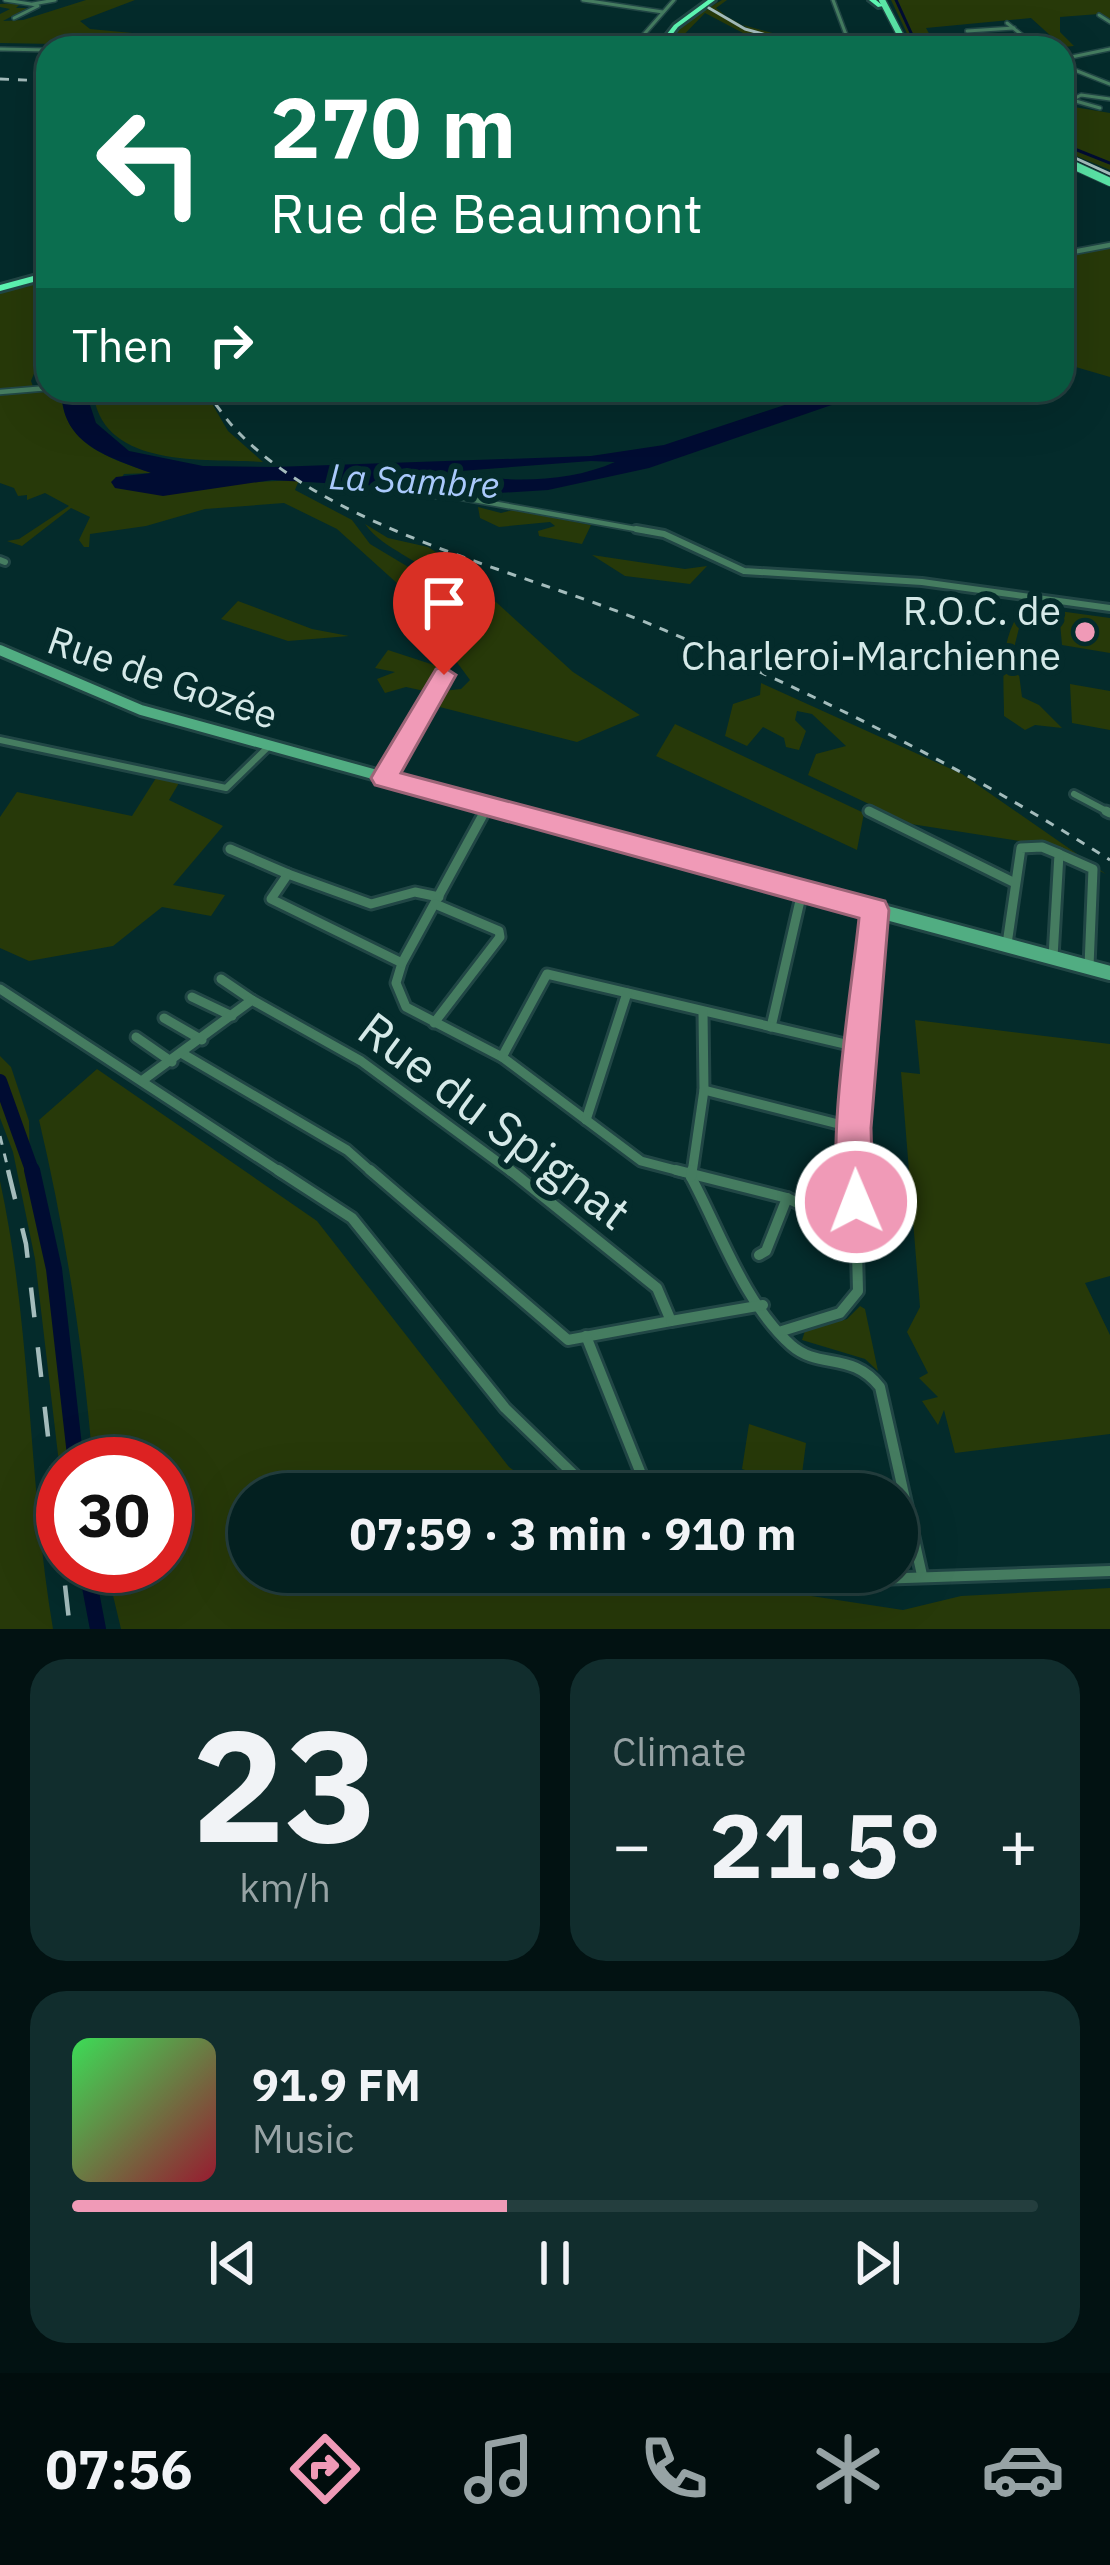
<!DOCTYPE html>
<html lang="en">
<head>
<meta charset="utf-8">
<style>
  body { margin:0; font-family:"IBM Plex Sans",sans-serif; background:#112d2d; color:#f1f3f6; height:100vh; display:flex; flex-direction:column; font-size:45px; white-space:nowrap }
  * { box-sizing:border-box; margin:0 }
  p { font-size:39px; color:#97a3a5 }
  .icon { flex:none; width:66px; height:66px; fill:none; stroke:currentColor; stroke-width:2; stroke-linecap:round; stroke-linejoin:round }
  .map { position:relative; height:1629px; overflow:hidden }
  .panel { display:flex; flex-direction:column; gap:30px; padding:30px; background:#021212; flex:1 }
  .panel>* { flex:none }
  .hud { position:absolute; left:36px; top:36px; width:1038px; height:366px; border-radius:36px; box-shadow:0 12px 48px #0002,0 0 0 3px #243e3e; background:#0b6e4f; color:#fff; overflow:hidden }
  .speed { position:absolute; left:36px; top:1437px; display:flex; gap:24px; font-size:60px; font-weight:700; text-align:center }
  .speed>* { display:grid; place-content:center; width:156px; height:156px; border-radius:50%; background:#032020; box-shadow:0 12px 48px #0002,0 0 0 3px #243e3e; line-height:1 }
  .speed .limit { border:18px solid #d22; background:#fff; color:#111 }
  .pin { position:absolute; display:grid; place-items:center; width:102px; height:102px; color:#fff; margin:-123px -51px; border-radius:50% 50% 50% 0; rotate:-45deg; box-shadow:0 0 12px #0007 }
  .pin .icon { rotate:45deg }
  .me { position:absolute; width:132px; margin:-66px; rotate:359deg; stroke-linejoin:round; filter:drop-shadow(0 0 9px #0008) }
  .turn { display:flex; align-items:center; gap:42px; height:252px; padding:0 36px; font-size:54px }
  .turn .icon { width:156px; height:156px; stroke-width:2.5 }
  .turn b { display:block; font-size:84px; line-height:102px }
  .then { display:flex; align-items:center; height:114px; padding:0 36px; background:#0003; gap:24px; font-size:45px }
  .big { font-size:90px; font-weight:700; line-height:1.1 }
  .panel .widget { flex:1; display:flex; flex-direction:column; justify-content:center; gap:18px; min-width:0; padding:0 42px; border-radius:36px; background:#112d2d }
  .panel .dial { align-items:center; gap:0 }
  .dial b { font-size:156px; line-height:1 }
  .song { display:flex; align-items:center; gap:36px }
  .cover { width:144px; height:144px; border-radius:18px; background:linear-gradient(135deg,hsl(130 70% 55%),hsl(350 70% 35%)) }
  .played { height:12px; border-radius:6px; background:linear-gradient(90deg,#f09ab7 45%,#243e3e 45%) }
  .keys { display:flex; justify-content:space-around; direction:ltr }
  .heat { display:flex; justify-content:space-between; align-items:center; font-size:66px; direction:ltr }
  .panel .tiles { flex:1; display:grid; gap:30px; grid-template-columns:1fr 1fr }
  .widget:last-child { grid-column:span 2 }
  .trip { position:absolute; left:228px; top:1473px; width:690px; height:120px; border-radius:60px; background:#032020; box-shadow:0 12px 48px #0002,0 0 0 3px #243e3e; font-weight:700; line-height:120px; text-align:center }
  .tab-bar { display:flex; height:192px; justify-content:space-around; align-items:center; background:#010d0d; color:#97a3a5 }
  .tab-bar .icon { width:84px; height:84px }
  .tab-bar .active { color:#f09ab7 }
  .tab-bar b { font-size:54px; color:#f1f3f6 }
  .map>svg:first-child { display:block }
</style>
</head>
<body>
<div class="map">
<svg width="1110" height="1629" viewBox="0 0 1110 1629">
  <rect width="100%" height="100%" fill="#042b2b"/>
  <g fill="#273909">
    <polygon points="135,0 80,21 90,29 143,34 242,36 271,48 0,43 0,14 10,9 0,7 0,4 21,3 16,8 27,8 3,21 23,20 86,0"/>
    <polygon points="722,0 727,0 716,8 735,23 829,48 720,48 743,33 705,13 671,48 665,48 679,29 707,9 758,34 710,7"/>
    <polygon points="891,0 1110,0 1110,20 1099,14 1060,17 1060,32 1074,46 1063,47 1031,18 926,28 937,48 914,48"/>
    <polygon points="1062,105 1110,113 1110,170 1062,150"/>
    <polygon points="1110,245 1110,377 1062,363 1062,254"/>
    <path d="M 48,278 L 48,362 L 37,366 L 31,381 L 35,392 L 61,393 C 64,445 109,458 152,473 L 124,474 L 115,488 L 299,480 L 295,490 L 352,520 L 370,544 L 415,571 L 399,585 L 337,529 L 284,503 L 205,509 L 146,526 L 90,534 L 89,547 L 84,547 L 79,540 L 90,517 L 71,508 L 22,546 L 7,541 L 19,539 L 69,506 L 45,493 L 27,500 L 27,495 L 18,496 L 14,488 L 0,483 L 0,292 Z"/>
    <path d="M 93,390 L 204,390 L 228,431 L 263,462 C 204,458 100,470 93,390 Z"/>
    <polygon points="478,507 501,513 513,510 591,525 582,544 539,536 538,531 555,526 550,522 499,527 480,518"/>
    <path d="M 365,524 L 388,538 L 428,547 L 454,564 L 573,672 L 640,715 L 577,742 L 432,705 L 443,691 L 461,689 L 470,680 L 425,619 L 418,595 L 438,585 C 420,556 385,552 365,524 Z"/>
    <polygon points="592,555 685,569 707,566 690,584 625,576"/>
    <polygon points="238,601 312,629 349,636 288,641 221,619"/>
    <path d="M 1024,608 L 1015,644 L 1022,697 L 1039,705 L 1062,728 L 1035,725 L 1025,730 L 1004,716 C 1004,680 998,636 1024,608 Z"/>
    <polygon points="1059,611 1110,618 1110,653 1062,645"/>
    <polygon points="388,650 440,667 429,692 406,687 385,693 377,679 395,672 375,668"/>
    <polygon points="761,683 962,774 1106,874 1045,845 911,824 808,775 816,754 846,746 812,714 797,711 795,720 806,731 799,750 786,747 784,738 763,727 747,746 725,736 733,704 760,695"/>
    <polygon points="1070,684 1110,691 1110,730 1072,723"/>
    <polygon points="675,724 864,813 857,850 656,756"/>
    <polygon points="156,778 179,783 169,800 223,826 173,885 225,895 211,916 162,907 113,946 29,961 0,948 0,817 17,792 132,816"/>
    <polygon points="915,1020 1110,1044 1110,1276 1085,1283 1110,1335 1110,1434 955,1453 944,1410 938,1425 922,1401 938,1397 919,1378 928,1373 907,1332 920,1307 901,1072 920,1074"/>
    <polygon points="0,1056 11,1067 29,1121 30,1176 54,1291 70,1464 63,1464 63,1497 35,1259 13,1152 0,1118"/>
    <path d="M 97,1069 L 317,1221 L 509,1467 L 546,1494 L 249,1494 L 249,1572 L 653,1572 L 903,1610 L 961,1596 L 1110,1588 L 1110,1629 L 121,1629 L 106,1566 L 165,1566 L 165,1464 L 93,1464 C 83,1347 66,1234 39,1120 Z"/>
    <path d="M 0,1181 C 32,1329 28,1481 53,1629 L 0,1629 Z"/>
    <polygon points="860,1306 865,1309 878,1371 865,1359 802,1340 805,1331 847,1319"/>
    <polygon points="749,1424 806,1443 800,1489 742,1469"/>
  </g>
  <path fill="#000c32" fill-rule="evenodd" d="M 62,390 L 85,390 L 96,423 L 129,451 L 203,466 L 274,467 L 591,456 L 664,445 L 830,390 L 875,390 L 649,468 L 548,490 L 498,493 L 272,480 L 163,496 L 115,488 L 111,482 L 116,477 L 151,473 C 109,457 60,444 62,390 ZM 591,461 L 615,462 C 563,485 500,482 447,472 Z"/>
  <g fill="none" stroke-linecap="round" stroke-linejoin="round">
    <g stroke="#000c32" stroke-width="3">
      <polyline points="896,0 918,48"/>
      <polyline points="1062,144 1110,163"/>
    </g>
    <polyline stroke="#000c32" stroke-width="14" points="0,1081 33,1173"/>
    <g stroke="#000c32" stroke-width="16">
      <polyline points="32,1170 54,1269 76,1464"/>
      <polyline points="86,1566 98,1629"/>
    </g>
    <g stroke="#214645" stroke-width="6">
      <g id="minor-far4">
        <polyline points="5,0 37,5"/>
        <polyline points="583,0 663,12"/>
        <polyline points="833,0 851,48"/>
        <polyline points="33,4 55,0"/>
        <polyline points="1099,15 1110,22"/>
        <polyline points="14,18 38,6"/>
        <polyline points="1007,23 1038,48"/>
        <polyline points="967,31 1014,28"/>
        <polyline points="632,48 674,0"/>
        <polyline points="980,48 1034,45"/>
        <polyline points="0,49 48,50"/>
        <polyline points="1062,59 1110,49"/>
        <polyline points="1062,65 1110,84"/>
        <polyline points="1100,108 1072,100 1081,95 1110,99"/>
      </g>
    </g>
    <g stroke="#214645" stroke-width="8">
      <g id="minor-far3">
        <polyline points="1062,254 1110,245"/>
        <polyline points="0,392 48,388"/>
        <polyline points="430,496 447,495 652,532"/>
      </g>
    </g>
    <g stroke="#214645" stroke-width="12">
      <g id="minor-far2">
        <polyline points="636,529 664,534 744,571 922,582 1110,608"/>
        <polyline points="0,560 5,562"/>
        <polyline points="0,740 226,788 268,747"/>
        <polyline points="384,778 439,688 442,667"/>
        <polyline points="1074,794 1110,813"/>
        <polyline points="869,811 874,814"/>
        <polyline points="484,814 488,806"/>
      </g>
    </g>
    <g stroke="#214645" stroke-width="15">
      <g id="minor-far1">
        <polyline points="485,811 402,963 396,983 406,1007 502,1057 641,1161 687,1173"/>
        <polyline points="869,811 1013,882"/>
        <polyline points="1106,811 1110,813"/>
        <polyline points="230,849 288,874"/>
        <polyline points="1059,854 1093,869 1089,966"/>
        <polyline points="1007,944 1021,848 1042,847 1059,854 1053,957"/>
        <polyline points="402,963 271,899 288,874 371,904 415,892 439,897"/>
        <polyline points="221,979 252,1000"/>
        <polyline points="0,989 282,1173"/>
        <polyline points="192,997 232,1016"/>
        <polyline points="164,1018 202,1040"/>
        <polyline points="434,1023 500,937 499,931 435,904"/>
        <polyline points="771,1027 802,892"/>
        <polyline points="136,1037 172,1062"/>
        <polyline points="183,1054 347,1150 373,1173"/>
        <polyline points="502,1057 547,974 862,1048"/>
        <polyline points="143,1080 252,1000 361,1061 513,1173"/>
        <polyline points="704,1090 854,1128"/>
        <polyline points="586,1120 627,993"/>
        <polyline points="692,1173 704,1090 703,1012"/>
        <polyline points="855,1173 854,1128 875,911"/>
      </g>
    </g>
    <g stroke="#214645" stroke-width="16">
      <g id="minor">
        <polyline points="278,1170 352,1218 505,1408 594,1494"/>
        <polyline points="370,1170 568,1340 671,1321 657,1288 510,1170"/>
        <polyline points="676,1170 787,1198 856,1231"/>
        <path d="M 691,1177 C 720,1231 744,1303 791,1345 C 819,1370 852,1351 880,1387 L 922,1575"/>
        <polyline points="691,1177 692,1170"/>
        <polyline points="759,1255 766,1251 787,1198"/>
        <polyline points="671,1321 763,1305"/>
        <polyline points="782,1331 840,1313 858,1291 855,1170"/>
        <polyline points="586,1336 649,1494"/>
        <polyline points="811,1572 876,1579 1110,1571"/>
      </g>
    </g>
    <g stroke="#214645" stroke-width="16">
      <polyline id="secondary-far1" points="0,650 141,710 518,814"/>
    </g>
    <g stroke="#214645" stroke-width="20">
      <polyline id="secondary" points="507,811 1110,973"/>
    </g>
    <g stroke="#214645" stroke-width="9">
      <polyline id="trunk-far1" points="882,0 907,48"/>
    </g>
    <g stroke="#214645" stroke-width="10">
      <polyline id="trunk" points="1062,160 1110,182"/>
    </g>
    <g stroke="#214645" stroke-width="6">
      <g id="motorway">
        <polygon points="708,0 715,0 678,27 662,48 656,48 674,25"/>
        <polygon points="869,0 876,0 883,6 878,7"/>
        <polygon points="48,272 48,278 0,291 0,285"/>
      </g>
    </g>
    <use href="#minor-far4" stroke="#457c60" stroke-width="3"/>
    <use href="#minor-far3" stroke="#457c60" stroke-width="4.5"/>
    <use href="#minor-far2" stroke="#457c60" stroke-width="6"/>
    <use href="#minor-far1" stroke="#457c60" stroke-width="9"/>
    <use href="#minor" stroke="#457c60" stroke-width="10"/>
    <use href="#secondary-far1" stroke="#51ad82" stroke-width="10"/>
    <use href="#secondary" stroke="#51ad82" stroke-width="14"/>
    <use href="#trunk-far1" stroke="#5ae4a6" stroke-width="6"/>
    <use href="#trunk" stroke="#5ae4a6" stroke-width="8"/>
    <use href="#motorway" fill="#5df6b2" fill-rule="evenodd"/>
    <g stroke="#a4bcbc" stroke-width="3">
      <polyline points="709,8 745,29 814,48"/>
      <polyline points="1062,152 1110,174"/>
    </g>
    <g stroke="#a4bcbc" stroke-width="3" stroke-dasharray="9 9" stroke-linecap="butt">
      <polyline points="0,79 48,81"/>
      <path d="M 205,390 C 216,404 226,420 239,433 C 336,533 530,573 657,627 C 814,693 967,769 1110,860"/>
      <polyline points="0,1136 9,1173"/>
    </g>
    <polyline stroke="#a4bcbc" stroke-width="4.5" stroke-dasharray="30 30" stroke-linecap="butt" points="8,1170 26,1244 70,1629"/>
  </g>
  <path fill="#f09ab7" stroke="#9c6477" stroke-width="3" d="M 444,667 L 456,675 L 401,773 L 885,901 L 889,910 L 871,1128 L 873,1202 L 868,1214 L 856,1219 L 843,1214 C 822,1163 853,981 859,918 L 375,785 L 371,778 L 375,771 L 436,669 Z"/>
  <circle fill="#f09ab7" stroke="#042b2b" stroke-width="4.5" cx="1085" cy="632" r="12"/>
  <g text-anchor="middle" dominant-baseline="central" stroke-width="12" stroke-linejoin="round" paint-order="stroke">
    <g font-size="36" font-style="italic" fill="#aacafc" stroke="#042b2b">
      <text transform="translate(414 480) rotate(3)">La Sambre</text>
    </g>
    <g font-size="39" fill="#d5e9e8" stroke="#042b2b" text-anchor="end">
      <text x="1061" y="610">R.O.C. de<tspan x="1061" dy="45">Charleroi-Marchienne</tspan></text>
    </g>
    <g font-size="39" fill="#d5e9e8" stroke="#042b2b">
      <text transform="translate(163 677) rotate(19)">Rue de Gozée</text>
    </g>
    <g font-size="48" fill="#d5e9e8" stroke="#042b2b">
      <text transform="translate(495 1120) rotate(37)">Rue du Spignat</text>
    </g>
  </g>
</svg>
<div class="speed"><div class="limit">30</div></div>
<div class="pin" style="left:444px;top:675px;background:#d93025"><svg class="icon" aria-label="arrive" viewBox="0 0 24 24"><path d="M6 21V4h12l-3 4 3 4H6"/></svg></div>
<svg class="me" style="left:856px;top:1202px" viewBox="-20 -20 40 40"><circle r="17" fill="#f09ab7" stroke="#fff" stroke-width="3"/><path d="M0-11L8 9 0 5-8 9z" fill="#fff"/></svg>
<div class="trip">07:59 · 3 min · 910 m</div>
<div class="hud">
<div class="turn"><svg class="icon" aria-label="left" viewBox="0 0 24 24"><path d="M17 20v-9H6M10 6l-5 5 5 5"/></svg><div><b>270 m</b>Rue de Beaumont</div></div>
<div class="then">Then<svg class="icon" aria-label="right" viewBox="0 0 24 24"><path d="M7 20v-9h11M14 6l5 5-5 5"/></svg></div>
</div>
</div>
<section class="panel">
<div class="tiles">
<div class="widget dial"><b>23</b><p>km/h</p></div>
<div class="widget"><p>Climate</p>
<div class="heat"><a>−</a><b class="big">21.5°</b><a>+</a></div>
</div>
<div class="widget">
<div class="song"><i class="cover"></i><div><b>91.9 FM</b><p>Music</p></div></div>
<div class="played"></div>
<div class="keys"><svg class="icon" aria-label="previous" viewBox="0 0 24 24"><path d="M18 5L8 12l10 7zM5 5v14"/></svg><svg class="icon" aria-label="pause" viewBox="0 0 24 24"><path d="M8 5v14M16 5v14"/></svg><svg class="icon" aria-label="next" viewBox="0 0 24 24"><path d="M6 5l10 7-10 7zM19 5v14"/></svg></div>
</div>
</div>
</section>
<nav class="tab-bar">
<b>07:56</b>
<svg class="icon active" aria-label="directions" viewBox="0 0 24 24"><path d="M12 3l9 9-9 9-9-9zM9 14v-3h6M13 9l2 2-2 2"/></svg>
<svg class="icon" aria-label="music" viewBox="0 0 24 24"><path d="M9 18V5l10-2v13"/><circle cx="6" cy="18" r="3"/><circle cx="16" cy="16" r="3"/></svg>
<svg class="icon" aria-label="phone" viewBox="0 0 24 24"><path d="M5 4h4l2 5-3 2q2 4 5 5l2-3 5 2v4C11 20 4 13 5 4z"/></svg>
<svg class="icon" aria-label="climate" viewBox="0 0 24 24"><path d="M12 3v18M4 7l16 10M4 17L20 7"/></svg>
<svg class="icon" aria-label="car" viewBox="0 0 24 24"><path d="M5 17H2v-5l4-1 3-4h7l3 4 3 1v5h-3M9 17h6M6 11h13"/><circle cx="7" cy="17" r="2"/><circle cx="17" cy="17" r="2"/></svg>
</nav>
</body>
</html>
